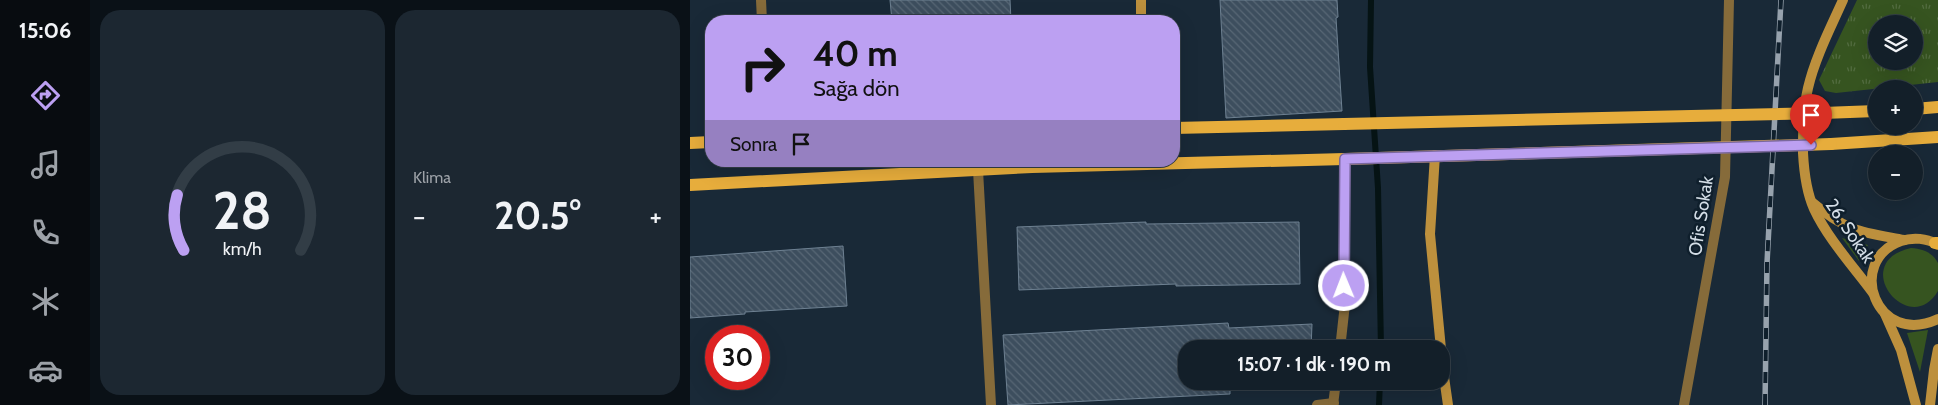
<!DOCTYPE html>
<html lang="tr">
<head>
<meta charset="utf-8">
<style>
  body { margin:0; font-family:Cabin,sans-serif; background:#1c2731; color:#f1f3f6; height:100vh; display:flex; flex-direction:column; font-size:19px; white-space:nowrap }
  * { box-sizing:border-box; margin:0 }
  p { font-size:16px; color:#9da2a8 }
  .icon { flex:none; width:28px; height:28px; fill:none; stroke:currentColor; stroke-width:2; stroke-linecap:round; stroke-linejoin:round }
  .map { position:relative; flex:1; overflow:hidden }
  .panel { display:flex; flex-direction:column; gap:10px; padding:10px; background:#0a1117; width:600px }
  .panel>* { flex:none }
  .top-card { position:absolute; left:15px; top:15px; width:475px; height:152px; border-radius:20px; box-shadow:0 5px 20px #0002,0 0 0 1px #323d46; background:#bca0f2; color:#111; overflow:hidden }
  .tools { position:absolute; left:1178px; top:15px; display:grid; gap:10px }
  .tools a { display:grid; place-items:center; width:55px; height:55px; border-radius:50%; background:#131f29; box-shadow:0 5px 20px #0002,0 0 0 1px #323d46; font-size:25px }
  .speed { position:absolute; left:15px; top:325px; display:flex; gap:10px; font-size:25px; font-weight:700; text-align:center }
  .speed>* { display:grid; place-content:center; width:65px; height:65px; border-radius:50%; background:#131f29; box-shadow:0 5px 20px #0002,0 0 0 1px #323d46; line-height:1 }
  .speed .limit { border:8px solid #d22; background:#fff; color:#111 }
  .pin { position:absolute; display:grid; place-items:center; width:42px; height:42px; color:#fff; margin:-51px -21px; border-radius:50% 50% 50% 0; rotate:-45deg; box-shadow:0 0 5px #0007 }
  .pin .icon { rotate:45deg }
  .me { position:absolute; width:55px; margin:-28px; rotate:359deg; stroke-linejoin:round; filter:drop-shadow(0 0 4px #0008) }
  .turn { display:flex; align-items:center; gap:18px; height:105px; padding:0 25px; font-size:22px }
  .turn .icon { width:65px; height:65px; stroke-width:2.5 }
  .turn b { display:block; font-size:35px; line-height:42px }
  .then { display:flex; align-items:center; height:48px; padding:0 25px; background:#0003; gap:10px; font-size:19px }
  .big { font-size:38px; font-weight:700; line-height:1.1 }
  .panel .card { flex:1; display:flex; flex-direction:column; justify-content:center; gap:8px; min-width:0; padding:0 18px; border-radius:20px; background:#1c2731 }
  .panel .dial { align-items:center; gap:0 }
  .dial svg { height:130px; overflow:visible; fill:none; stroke:#323d46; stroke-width:7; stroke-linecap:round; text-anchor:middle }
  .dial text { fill:#f1f3f6; stroke:none }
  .heat { display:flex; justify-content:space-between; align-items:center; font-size:28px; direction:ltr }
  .panel .tiles { flex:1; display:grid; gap:10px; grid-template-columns:repeat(2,1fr) }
  .trip { position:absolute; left:488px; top:340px; width:272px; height:50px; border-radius:20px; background:#131f29; box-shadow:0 5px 20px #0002,0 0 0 1px #323d46; font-weight:700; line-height:50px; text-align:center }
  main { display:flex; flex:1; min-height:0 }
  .tabs { display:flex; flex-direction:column; width:90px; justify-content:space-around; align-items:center; background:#080c10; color:#9da2a8 }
  .tabs .icon { width:35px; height:35px }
  .tabs .active { color:#bca0f2 }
  .tabs b { font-size:22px; color:#f1f3f6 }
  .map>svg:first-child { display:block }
</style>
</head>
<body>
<main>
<nav class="tabs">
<b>15:06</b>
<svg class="icon active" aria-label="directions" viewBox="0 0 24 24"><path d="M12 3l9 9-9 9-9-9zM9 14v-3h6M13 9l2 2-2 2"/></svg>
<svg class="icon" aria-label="music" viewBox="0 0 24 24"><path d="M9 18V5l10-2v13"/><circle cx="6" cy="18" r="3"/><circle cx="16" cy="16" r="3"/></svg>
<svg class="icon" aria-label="phone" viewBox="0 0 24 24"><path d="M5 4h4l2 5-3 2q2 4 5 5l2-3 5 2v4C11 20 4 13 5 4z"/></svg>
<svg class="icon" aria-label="climate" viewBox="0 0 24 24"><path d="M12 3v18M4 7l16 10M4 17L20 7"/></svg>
<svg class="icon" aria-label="car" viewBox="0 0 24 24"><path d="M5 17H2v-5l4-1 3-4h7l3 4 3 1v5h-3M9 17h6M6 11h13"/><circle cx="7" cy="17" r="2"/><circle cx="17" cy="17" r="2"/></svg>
</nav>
<section class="panel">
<div class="tiles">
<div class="card dial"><svg viewBox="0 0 100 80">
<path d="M14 69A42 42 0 1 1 86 69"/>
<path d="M14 69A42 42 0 0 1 10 35" stroke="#bca0f2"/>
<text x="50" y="56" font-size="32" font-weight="700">28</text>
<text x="50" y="72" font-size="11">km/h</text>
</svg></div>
<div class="card"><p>Klima</p>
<div class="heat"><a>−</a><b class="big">20.5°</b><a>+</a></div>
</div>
</div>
</section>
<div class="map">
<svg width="1248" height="405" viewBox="0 0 1248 405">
  <defs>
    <pattern id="park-tufts" width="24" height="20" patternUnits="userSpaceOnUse" patternTransform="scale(1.25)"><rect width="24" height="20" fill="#365420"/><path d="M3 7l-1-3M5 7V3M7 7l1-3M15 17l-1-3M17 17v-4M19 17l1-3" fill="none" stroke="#526c40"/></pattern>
    <pattern id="building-back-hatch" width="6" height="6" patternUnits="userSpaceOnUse" patternTransform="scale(1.25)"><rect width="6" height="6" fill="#3d4e5e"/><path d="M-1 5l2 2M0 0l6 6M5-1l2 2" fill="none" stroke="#586775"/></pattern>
  </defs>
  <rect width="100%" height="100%" fill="#192937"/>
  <g fill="#365420">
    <polygon points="1152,238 1178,245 1169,261"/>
    <path d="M 1221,248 C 1233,249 1242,252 1248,263 L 1248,291 C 1219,340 1157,262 1221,248 Z"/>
    <polygon points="1238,330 1230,372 1217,333"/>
  </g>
  <path fill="url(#park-tufts)" fill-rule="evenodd" d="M 1167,0 L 1248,0 L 1248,82 L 1146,93 L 1135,91 L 1129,80 ZM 1186,24 L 1224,24 L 1224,61 L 1186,61 Z"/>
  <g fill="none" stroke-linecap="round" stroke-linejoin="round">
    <g stroke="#051314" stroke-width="6">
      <polyline points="681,0 680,67 688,188 691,349"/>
      <polyline points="689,405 690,381"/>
    </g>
  </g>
  <g fill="url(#building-back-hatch)" stroke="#6e8192">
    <polygon points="200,0 320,0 321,21 202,21"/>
    <polygon points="530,0 647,0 648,17 646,18 652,111 536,118"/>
    <polygon points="456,222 456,224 609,222 610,284 486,286 486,284 329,290 327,227"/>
    <polygon points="153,246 157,306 55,312 55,314 0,318 0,257"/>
    <polygon points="538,323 539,328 622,324 621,349 496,349 496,381 540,381 540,394 318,405 313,335"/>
  </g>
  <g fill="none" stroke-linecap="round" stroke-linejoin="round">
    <polyline stroke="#866b3a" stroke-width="10" points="71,0 72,21"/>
    <g stroke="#866b3a" stroke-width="10">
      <polyline points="288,170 301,405"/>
      <polyline points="650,349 655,304 655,159"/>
      <polyline points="627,405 644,403"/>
      <polyline points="643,405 646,381"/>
      <polyline points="994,405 1035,177 1039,0"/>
    </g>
    <g stroke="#bd903d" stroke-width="10">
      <path d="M 1153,0 C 1140,29 1125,58 1118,88 C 1113,110 1113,131 1113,153 C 1114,172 1116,191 1124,209 C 1138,239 1163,266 1183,293"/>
      <polyline points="451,21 451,0"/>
      <polyline points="745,155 740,234 751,349"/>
      <path d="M 1123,203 C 1157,232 1172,232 1214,240"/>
      <path d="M 1248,245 C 1237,238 1223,237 1211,241 C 1155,261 1186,348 1248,319"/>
      <polyline points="1195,314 1211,350 1226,405"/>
      <polyline points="751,356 758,405"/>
      <polyline points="1240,405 1244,370 1248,349"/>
    </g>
    <g stroke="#e7ad3c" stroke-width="12">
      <polyline points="1224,109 1248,107"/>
      <polyline points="1133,113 1186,111"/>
      <polyline points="484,128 654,124"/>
      <polyline points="0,143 21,142"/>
      <polyline points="1141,144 1248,137"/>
      <polyline points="0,185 342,167 655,159"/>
      <polyline points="1245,243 1248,243"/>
    </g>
    <g stroke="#97a2ad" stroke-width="5.5">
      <polyline id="rail" points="1075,405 1077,263 1091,0"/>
    </g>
    <use href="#rail" stroke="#0f1f2c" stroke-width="4" stroke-dasharray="11" stroke-linecap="butt"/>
    <g stroke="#e7ad3c" stroke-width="12">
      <polyline points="654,124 1133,113"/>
      <polyline points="655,159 1141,144"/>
    </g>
  </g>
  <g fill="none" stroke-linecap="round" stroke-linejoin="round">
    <g stroke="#7a689d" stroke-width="12">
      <polyline id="route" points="654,286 655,159 1121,145"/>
    </g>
    <use href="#route" stroke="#bca0f2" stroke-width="9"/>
  </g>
  <g text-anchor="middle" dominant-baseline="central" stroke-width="5" stroke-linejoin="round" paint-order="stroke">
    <g font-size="18" fill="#d4dee7" stroke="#0f1f2c">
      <text transform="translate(1011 216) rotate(-81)">Ofis Sokak</text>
      <text transform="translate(1160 231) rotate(56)">26. Sokak</text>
    </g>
  </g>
</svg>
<div class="tools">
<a><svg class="icon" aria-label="layers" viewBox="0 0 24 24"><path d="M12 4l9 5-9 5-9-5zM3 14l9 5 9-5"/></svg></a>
<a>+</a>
<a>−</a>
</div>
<div class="speed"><div class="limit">30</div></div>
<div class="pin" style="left:1121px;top:145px;background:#d93025"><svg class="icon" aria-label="arrive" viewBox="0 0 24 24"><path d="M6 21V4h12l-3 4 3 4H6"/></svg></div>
<svg class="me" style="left:654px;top:286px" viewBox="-20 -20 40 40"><circle r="17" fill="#bca0f2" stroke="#fff" stroke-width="3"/><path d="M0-11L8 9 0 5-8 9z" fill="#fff"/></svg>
<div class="trip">15:07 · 1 dk · 190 m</div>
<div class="top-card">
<div class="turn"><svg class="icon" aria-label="right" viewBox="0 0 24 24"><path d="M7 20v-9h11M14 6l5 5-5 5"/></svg><div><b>40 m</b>Sağa dön</div></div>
<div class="then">Sonra<svg class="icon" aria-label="arrive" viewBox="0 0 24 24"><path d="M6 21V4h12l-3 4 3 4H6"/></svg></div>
</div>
</div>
</main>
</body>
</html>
